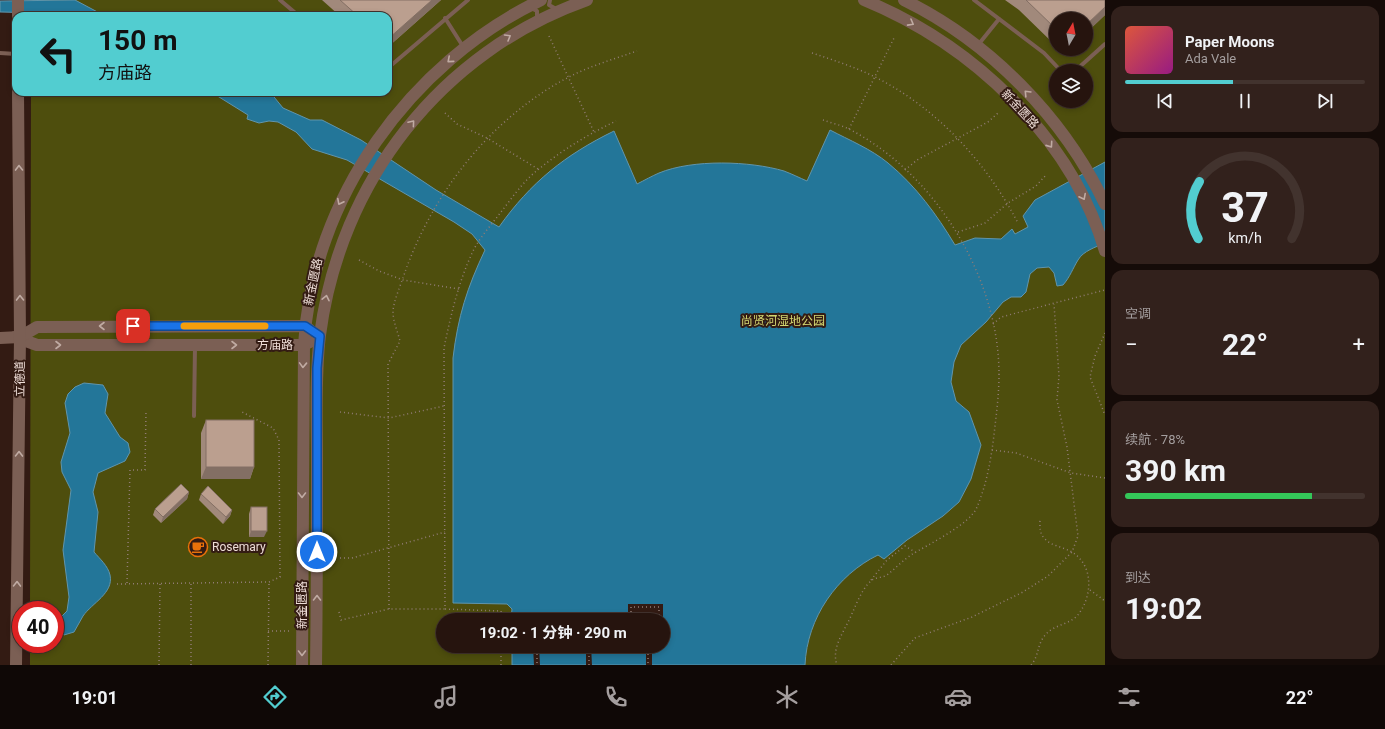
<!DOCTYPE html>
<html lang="zh">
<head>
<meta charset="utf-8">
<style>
  body { margin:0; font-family:Roboto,"Noto Sans SC",sans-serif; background:#32211c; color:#f1f3f6; height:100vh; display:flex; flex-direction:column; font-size:15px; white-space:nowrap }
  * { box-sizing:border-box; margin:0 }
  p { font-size:13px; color:#a49e9e }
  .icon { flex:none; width:22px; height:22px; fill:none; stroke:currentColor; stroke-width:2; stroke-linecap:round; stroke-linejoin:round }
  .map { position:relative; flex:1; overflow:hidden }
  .side { display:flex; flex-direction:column; gap:6px; padding:6px; background:#150b08; width:280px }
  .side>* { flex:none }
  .hud { position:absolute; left:12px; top:12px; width:380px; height:84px; border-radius:12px; box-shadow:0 2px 6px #0003,0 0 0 1px #42332e; background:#52cdd0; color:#111; overflow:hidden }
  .needle { width:26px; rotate:10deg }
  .controls { position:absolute; left:1049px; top:12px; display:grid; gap:8px }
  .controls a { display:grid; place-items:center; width:44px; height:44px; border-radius:50%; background:#26140e; box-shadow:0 2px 6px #0003,0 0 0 1px #42332e; font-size:20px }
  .speed { position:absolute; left:12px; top:601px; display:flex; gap:8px; font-size:20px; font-weight:700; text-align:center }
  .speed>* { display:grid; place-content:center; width:52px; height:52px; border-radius:50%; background:#26140e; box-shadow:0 2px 6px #0003,0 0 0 1px #42332e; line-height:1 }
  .speed .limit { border:6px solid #d22; background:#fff; color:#111 }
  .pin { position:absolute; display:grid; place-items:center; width:34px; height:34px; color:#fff; margin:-17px; border-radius:8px; box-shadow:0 2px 6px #0006 }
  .me { position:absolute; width:44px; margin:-22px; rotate:0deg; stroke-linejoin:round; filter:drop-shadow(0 0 3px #0008) }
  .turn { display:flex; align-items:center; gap:14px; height:84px; padding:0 20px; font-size:18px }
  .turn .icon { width:52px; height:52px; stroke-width:2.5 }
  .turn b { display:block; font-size:28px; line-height:34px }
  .big { font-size:30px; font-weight:700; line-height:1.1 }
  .side .card { flex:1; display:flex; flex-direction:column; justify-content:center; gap:6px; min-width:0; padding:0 14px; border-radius:12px; background:#32211c }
  .side .dial { align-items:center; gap:0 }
  .dial svg { height:104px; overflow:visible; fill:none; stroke:#42332e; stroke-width:7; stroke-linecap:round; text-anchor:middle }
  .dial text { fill:#f1f3f6; stroke:none }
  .song { display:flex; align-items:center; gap:12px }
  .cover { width:48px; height:48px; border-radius:6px; background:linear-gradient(135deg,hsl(10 70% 55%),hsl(310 70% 35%)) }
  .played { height:4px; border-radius:2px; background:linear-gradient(90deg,#52cdd0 45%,#42332e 45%) }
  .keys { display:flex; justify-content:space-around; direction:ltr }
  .heat { display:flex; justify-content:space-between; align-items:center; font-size:22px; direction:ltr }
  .charge { height:6px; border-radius:3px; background:linear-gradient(90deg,#34c759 78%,#42332e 0) }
  .trip { position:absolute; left:436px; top:613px; width:234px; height:40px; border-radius:20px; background:#26140e; box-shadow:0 2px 6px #0003,0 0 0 1px #42332e; font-weight:700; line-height:40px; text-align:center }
  .tab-bar { display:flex; height:64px; justify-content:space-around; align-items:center; background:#0f0806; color:#a49e9e }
  .tab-bar .icon { width:28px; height:28px }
  .tab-bar .selected { color:#52cdd0 }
  .tab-bar b { font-size:18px; color:#f1f3f6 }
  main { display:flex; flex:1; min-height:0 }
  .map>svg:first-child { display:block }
</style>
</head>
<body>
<main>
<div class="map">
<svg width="1105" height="665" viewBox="0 0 1105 665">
  <rect width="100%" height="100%" fill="#331b13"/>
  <path fill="#4e4e0d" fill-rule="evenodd" d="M 32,0 L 1105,0 L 1105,665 L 30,665 L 30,644 L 55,644 L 55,610 L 30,610 L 31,92 L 388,92 L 388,16 L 32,16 ZM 1056,19 L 1086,19 L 1086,49 L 1056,49 ZM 1056,71 L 1086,71 L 1086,101 L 1056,101 ZM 443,620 L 663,620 L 663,646 L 443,646 Z"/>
  <g fill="#237699" stroke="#6095ac">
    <path d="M 75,0 L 105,16 C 70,16 35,12 0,12 L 0,1 Z"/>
    <path d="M 211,92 L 270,92 L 283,108 L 310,120 L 322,120 L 361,140 L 436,190 L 499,227 C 531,182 565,155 614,131 L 637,184 C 645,180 652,176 659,173 C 693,159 750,161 784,171 C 792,174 800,178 807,181 L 830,130 C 849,140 871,149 888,163 C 916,186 937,215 955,245 L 975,238 L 1001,239 L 1012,229 L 1015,234 L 1028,227 L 1023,216 L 1035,200 L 1105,162 L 1105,243 C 1096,247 1083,251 1078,260 C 1073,268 1070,277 1063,285 L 1057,286 L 1054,273 L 1049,267 L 1037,268 L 1030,274 L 1026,292 L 1021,297 L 1011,297 L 1003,302 L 986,322 L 961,345 L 954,362 L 951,382 L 956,401 L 969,412 L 981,445 L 971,479 L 959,502 L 943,516 L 907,540 L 884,559 L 878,555 C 837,575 807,618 805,665 L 512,665 L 512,646 L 663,646 L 663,620 L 511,620 L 512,609 L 507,604 L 453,603 L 453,358 C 458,316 467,288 485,250 L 472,234 L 454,222 L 347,160 L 312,149 L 296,132 L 278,122 L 269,121 L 259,123 L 247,119 L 248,115 Z"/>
    <path d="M 84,383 L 103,385 L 108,394 L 105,413 L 120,437 L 128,443 L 130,452 L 125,461 L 98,473 L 93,492 L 98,512 L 94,552 C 100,559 108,566 110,575 C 114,593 92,603 83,616 C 80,621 77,627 74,632 L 64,635 L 58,627 L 61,617 L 67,611 L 69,597 L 63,550 L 71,490 L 62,472 L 61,462 L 70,433 L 65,403 L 68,394 L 75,387 Z"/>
  </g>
  <g fill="#331b13">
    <rect x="628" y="604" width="35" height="16"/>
    <polygon points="533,646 539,646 540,665 534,665"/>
    <polygon points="586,646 591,646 592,665 586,665"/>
    <rect x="646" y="646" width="6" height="19"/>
  </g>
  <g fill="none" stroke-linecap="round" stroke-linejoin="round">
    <g stroke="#917c75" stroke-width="1.5" stroke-dasharray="1 3" stroke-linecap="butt">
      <polyline points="549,36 594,132"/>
      <path d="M 812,53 C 833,60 855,67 875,77 C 937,108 986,162 1018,223"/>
      <polyline points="445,113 457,124 487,138 538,169"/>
      <path d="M 823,120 C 831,123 841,125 849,129 C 935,173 999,278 999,374 C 999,392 997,409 995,426 C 992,453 988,481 977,507 C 971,524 927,545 911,555 C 902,561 895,569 887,575 C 882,578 875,577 871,581 C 860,590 853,614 846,626 C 840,638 832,651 837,665"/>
      <polyline points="849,129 895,36"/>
      <polyline points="905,170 917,160 988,122 998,113"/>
      <polyline points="958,232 985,223 1008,203 1036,186 1046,175"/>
      <polyline points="359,260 379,271 403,280 459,289"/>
      <polyline points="993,324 1001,317 1105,290"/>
      <polyline points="1105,333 1095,356 1090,377 1105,415"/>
      <polyline points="340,412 389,418 444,406"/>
      <polyline points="992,450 1016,453 1071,473 1105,478"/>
      <polyline points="340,558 352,558 445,532"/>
      <polyline points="871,580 887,560 905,546 915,552"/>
      <polyline points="127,583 130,470 145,470 146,411"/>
      <polyline points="117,584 269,582 280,577 279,440 273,428 242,412"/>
      <polyline points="1090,590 1105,601"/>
      <path d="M 389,609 L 388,364 L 400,341 C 398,333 393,321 393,312 C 393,302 402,282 405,272 C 434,191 492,117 569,77 C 590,66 614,59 637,51"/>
      <polyline points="339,612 341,620 389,609 445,609"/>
      <path d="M 502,620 L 501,611 L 445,609 L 444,348 C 451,314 459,280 474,249 C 481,236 492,224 501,212 C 512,198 524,180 539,169 C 562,150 589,134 616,121"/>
      <polyline points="631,620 631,607 659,607 659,620"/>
      <polyline points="268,631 292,631"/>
      <polyline points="537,646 537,665"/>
      <polyline points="648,646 648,665"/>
      <polyline points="159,665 160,583"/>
      <polyline points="191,665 191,583"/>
      <polyline points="268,665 269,582"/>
      <polyline points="501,665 501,646"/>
      <polyline points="589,665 589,646"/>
      <polyline points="891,665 915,638 972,617 1023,592 1048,576 1072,552 1078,536 1067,447 1057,400 1059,376 1054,304"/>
      <path d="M 1031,665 C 1040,655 1036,644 1047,633 C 1056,624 1073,624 1080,612 C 1093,593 1093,563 1070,551 C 1062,547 1050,545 1045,539 C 1039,533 1040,527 1040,519"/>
    </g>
    <g stroke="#7b5f54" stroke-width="4">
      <polyline points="280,0 299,16"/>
      <polyline points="550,0 549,5 558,10"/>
      <polyline points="974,0 1044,53 1061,71"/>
      <polyline points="531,8 537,11 537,19"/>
      <polyline points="445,18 464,48"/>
      <polyline points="978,45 999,19"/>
      <polyline points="0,53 16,54"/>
      <polyline points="388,68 468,0"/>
      <polyline points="1075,71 1105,44"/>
      <polyline points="194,416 195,346"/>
    </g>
    <g stroke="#7b5f54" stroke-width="12">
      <polyline points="18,0 18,16"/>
      <path d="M 864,0 C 971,44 1071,136 1105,251"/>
      <path d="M 904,0 C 990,42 1064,118 1105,204"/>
      <polyline points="15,337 37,345 304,345 310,342"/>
      <polyline points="0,338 20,337 37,327 305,326 310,330"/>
      <polyline points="16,665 20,337 18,92"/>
      <path d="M 302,665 L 304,345 C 312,199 410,63 541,0"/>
      <path d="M 316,665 C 317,596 317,526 317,457 C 317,417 315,375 320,335 C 340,182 440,52 587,0"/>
    </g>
  </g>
  <g fill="#a1897b">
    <polygon points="322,0 441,0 388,47 388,16 340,16"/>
    <polygon points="1005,0 1105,0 1105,15 1086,33 1056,19 1056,46 1019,10"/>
    <polygon points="1059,49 1069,49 1064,54"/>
    <polygon points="206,420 254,467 250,479 201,479 201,433"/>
    <polygon points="189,492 187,499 161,523 153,515 155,509"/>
    <polygon points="201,494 232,510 230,516 223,524 199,500"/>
    <polygon points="251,507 264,537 249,537 249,514"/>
  </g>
  <g fill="#836f64">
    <polygon points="432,0 441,0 388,47 388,39"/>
    <polygon points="1105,7 1105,15 1086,33 1086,25"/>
    <polygon points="1066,49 1069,49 1064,54"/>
    <polygon points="206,467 254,467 250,479 201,479"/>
    <polygon points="189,492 187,499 161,523 163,517"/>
    <polygon points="232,510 230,516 223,524 226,517"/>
    <polygon points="251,531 267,531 264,537 249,537"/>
  </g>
  <g fill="#bb9f8f" stroke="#836f64">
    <polygon points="340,0 432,0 388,39 388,16 358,16"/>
    <polygon points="1026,0 1105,0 1105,7 1086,25 1086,19 1056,19 1056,29"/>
    <rect x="206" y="420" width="48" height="47"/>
    <polygon points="181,484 189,492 163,517 155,509"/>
    <polygon points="208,486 232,510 226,517 201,494"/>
    <rect x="251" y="507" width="16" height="24"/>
  </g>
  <defs><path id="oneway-chevron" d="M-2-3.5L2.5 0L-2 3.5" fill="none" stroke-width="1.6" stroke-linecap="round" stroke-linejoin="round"/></defs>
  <g stroke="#c0aba3">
    <use href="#oneway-chevron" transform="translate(911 23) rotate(29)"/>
    <use href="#oneway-chevron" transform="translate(508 37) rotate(-30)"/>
    <use href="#oneway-chevron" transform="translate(450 60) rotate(139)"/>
    <use href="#oneway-chevron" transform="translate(1027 93) rotate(-134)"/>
    <use href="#oneway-chevron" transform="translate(412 123) rotate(-50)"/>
    <use href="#oneway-chevron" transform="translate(1050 145) rotate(55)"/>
    <use href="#oneway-chevron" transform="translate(19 168) rotate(-91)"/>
    <use href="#oneway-chevron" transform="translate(1083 197) rotate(63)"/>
    <use href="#oneway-chevron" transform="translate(340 202) rotate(117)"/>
    <use href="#oneway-chevron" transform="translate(20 298) rotate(-91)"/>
    <use href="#oneway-chevron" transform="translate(326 298) rotate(-78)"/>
    <use href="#oneway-chevron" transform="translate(102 326) rotate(180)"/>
    <use href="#oneway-chevron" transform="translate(58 345)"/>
    <use href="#oneway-chevron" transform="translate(234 345)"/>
    <use href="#oneway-chevron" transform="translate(303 365) rotate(92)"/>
    <use href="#oneway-chevron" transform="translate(19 454) rotate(-89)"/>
    <use href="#oneway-chevron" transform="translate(302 495) rotate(90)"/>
    <use href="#oneway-chevron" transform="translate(17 584) rotate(-89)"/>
    <use href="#oneway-chevron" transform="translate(317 598) rotate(-90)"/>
    <use href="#oneway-chevron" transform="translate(302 653) rotate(90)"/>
  </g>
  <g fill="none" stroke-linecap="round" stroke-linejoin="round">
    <g stroke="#114b97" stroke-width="10">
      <polyline id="route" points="133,326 305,326 320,336 317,368 317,552"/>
    </g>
    <use href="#route" stroke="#1a73e8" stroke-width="7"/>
    <polyline stroke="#f59e0b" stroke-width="7" points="184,326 265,326"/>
  </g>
  <defs>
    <g id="cafe-ring" transform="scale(1)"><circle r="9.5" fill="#331b13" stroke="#e8710a" stroke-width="1.5"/><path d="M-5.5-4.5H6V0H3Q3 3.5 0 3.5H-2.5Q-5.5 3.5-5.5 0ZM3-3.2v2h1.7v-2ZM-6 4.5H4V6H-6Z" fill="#e8710a"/></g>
  </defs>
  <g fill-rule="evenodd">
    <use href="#cafe-ring" x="198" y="547"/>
  </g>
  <g text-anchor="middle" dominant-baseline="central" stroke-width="4" stroke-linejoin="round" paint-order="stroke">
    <g font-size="12" fill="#eeddd7" stroke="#331b13">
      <text transform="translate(1020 109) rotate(47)">新金匮路</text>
      <text transform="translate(313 282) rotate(-78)">新金匮路</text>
      <text x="275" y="345">方庙路</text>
      <text transform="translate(20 379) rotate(-89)">立德道</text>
      <text transform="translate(302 605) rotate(-90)">新金匮路</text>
    </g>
    <g font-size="12" fill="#d3d671" stroke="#331b13">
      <text x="783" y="321">尚贤河湿地公园</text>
    </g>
    <g font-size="12" fill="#eeddd7" stroke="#331b13" text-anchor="start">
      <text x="212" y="547">Rosemary</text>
    </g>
  </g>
</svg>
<div class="controls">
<a><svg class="needle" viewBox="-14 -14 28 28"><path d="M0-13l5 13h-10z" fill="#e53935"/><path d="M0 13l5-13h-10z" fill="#a49e9e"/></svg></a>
<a><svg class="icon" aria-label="layers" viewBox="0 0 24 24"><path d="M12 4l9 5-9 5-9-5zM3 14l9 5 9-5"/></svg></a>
</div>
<div class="speed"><div class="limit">40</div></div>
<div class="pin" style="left:133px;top:326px;background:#d93025"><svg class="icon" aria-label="arrive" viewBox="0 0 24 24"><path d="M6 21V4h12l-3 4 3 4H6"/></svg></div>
<svg class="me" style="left:317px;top:552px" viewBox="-20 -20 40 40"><circle r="17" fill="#1a73e8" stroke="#fff" stroke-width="3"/><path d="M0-11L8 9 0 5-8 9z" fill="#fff"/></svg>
<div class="trip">19:02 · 1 分钟 · 290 m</div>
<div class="hud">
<div class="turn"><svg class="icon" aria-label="left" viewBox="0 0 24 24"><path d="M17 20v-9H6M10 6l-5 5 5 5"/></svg><div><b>150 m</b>方庙路</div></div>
</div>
</div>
<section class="side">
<div class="card">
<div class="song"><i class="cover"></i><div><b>Paper Moons</b><p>Ada Vale</p></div></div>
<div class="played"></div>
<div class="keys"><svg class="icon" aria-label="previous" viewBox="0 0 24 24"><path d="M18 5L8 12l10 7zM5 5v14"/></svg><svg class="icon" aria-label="pause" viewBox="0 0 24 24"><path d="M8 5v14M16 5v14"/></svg><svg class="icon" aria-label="next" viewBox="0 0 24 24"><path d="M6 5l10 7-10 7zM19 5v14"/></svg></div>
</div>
<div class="card dial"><svg viewBox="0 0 100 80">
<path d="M14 69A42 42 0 1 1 86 69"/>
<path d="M14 69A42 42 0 0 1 15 25" stroke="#52cdd0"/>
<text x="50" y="56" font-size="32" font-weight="700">37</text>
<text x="50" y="72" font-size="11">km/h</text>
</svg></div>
<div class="card"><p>空调</p>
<div class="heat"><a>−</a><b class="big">22°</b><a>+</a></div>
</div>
<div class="card"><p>续航 · 78%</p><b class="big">390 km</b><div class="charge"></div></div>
<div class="card"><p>到达</p><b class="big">19:02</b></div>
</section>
</main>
<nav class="tab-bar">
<b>19:01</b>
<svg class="icon selected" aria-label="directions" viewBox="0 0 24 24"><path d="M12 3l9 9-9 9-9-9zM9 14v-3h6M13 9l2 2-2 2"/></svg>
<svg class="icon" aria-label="music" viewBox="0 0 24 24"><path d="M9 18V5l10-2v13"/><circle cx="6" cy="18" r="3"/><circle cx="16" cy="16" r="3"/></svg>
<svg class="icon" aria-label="phone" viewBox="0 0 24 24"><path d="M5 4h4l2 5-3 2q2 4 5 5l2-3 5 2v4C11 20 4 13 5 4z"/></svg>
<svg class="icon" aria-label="climate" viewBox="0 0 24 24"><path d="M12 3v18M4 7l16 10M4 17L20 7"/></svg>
<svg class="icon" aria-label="car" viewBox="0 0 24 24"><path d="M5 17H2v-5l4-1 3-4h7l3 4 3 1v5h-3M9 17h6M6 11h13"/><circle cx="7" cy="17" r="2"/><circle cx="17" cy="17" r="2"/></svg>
<svg class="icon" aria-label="filters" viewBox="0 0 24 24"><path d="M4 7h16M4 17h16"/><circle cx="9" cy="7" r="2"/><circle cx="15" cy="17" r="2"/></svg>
<b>22°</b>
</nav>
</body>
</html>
